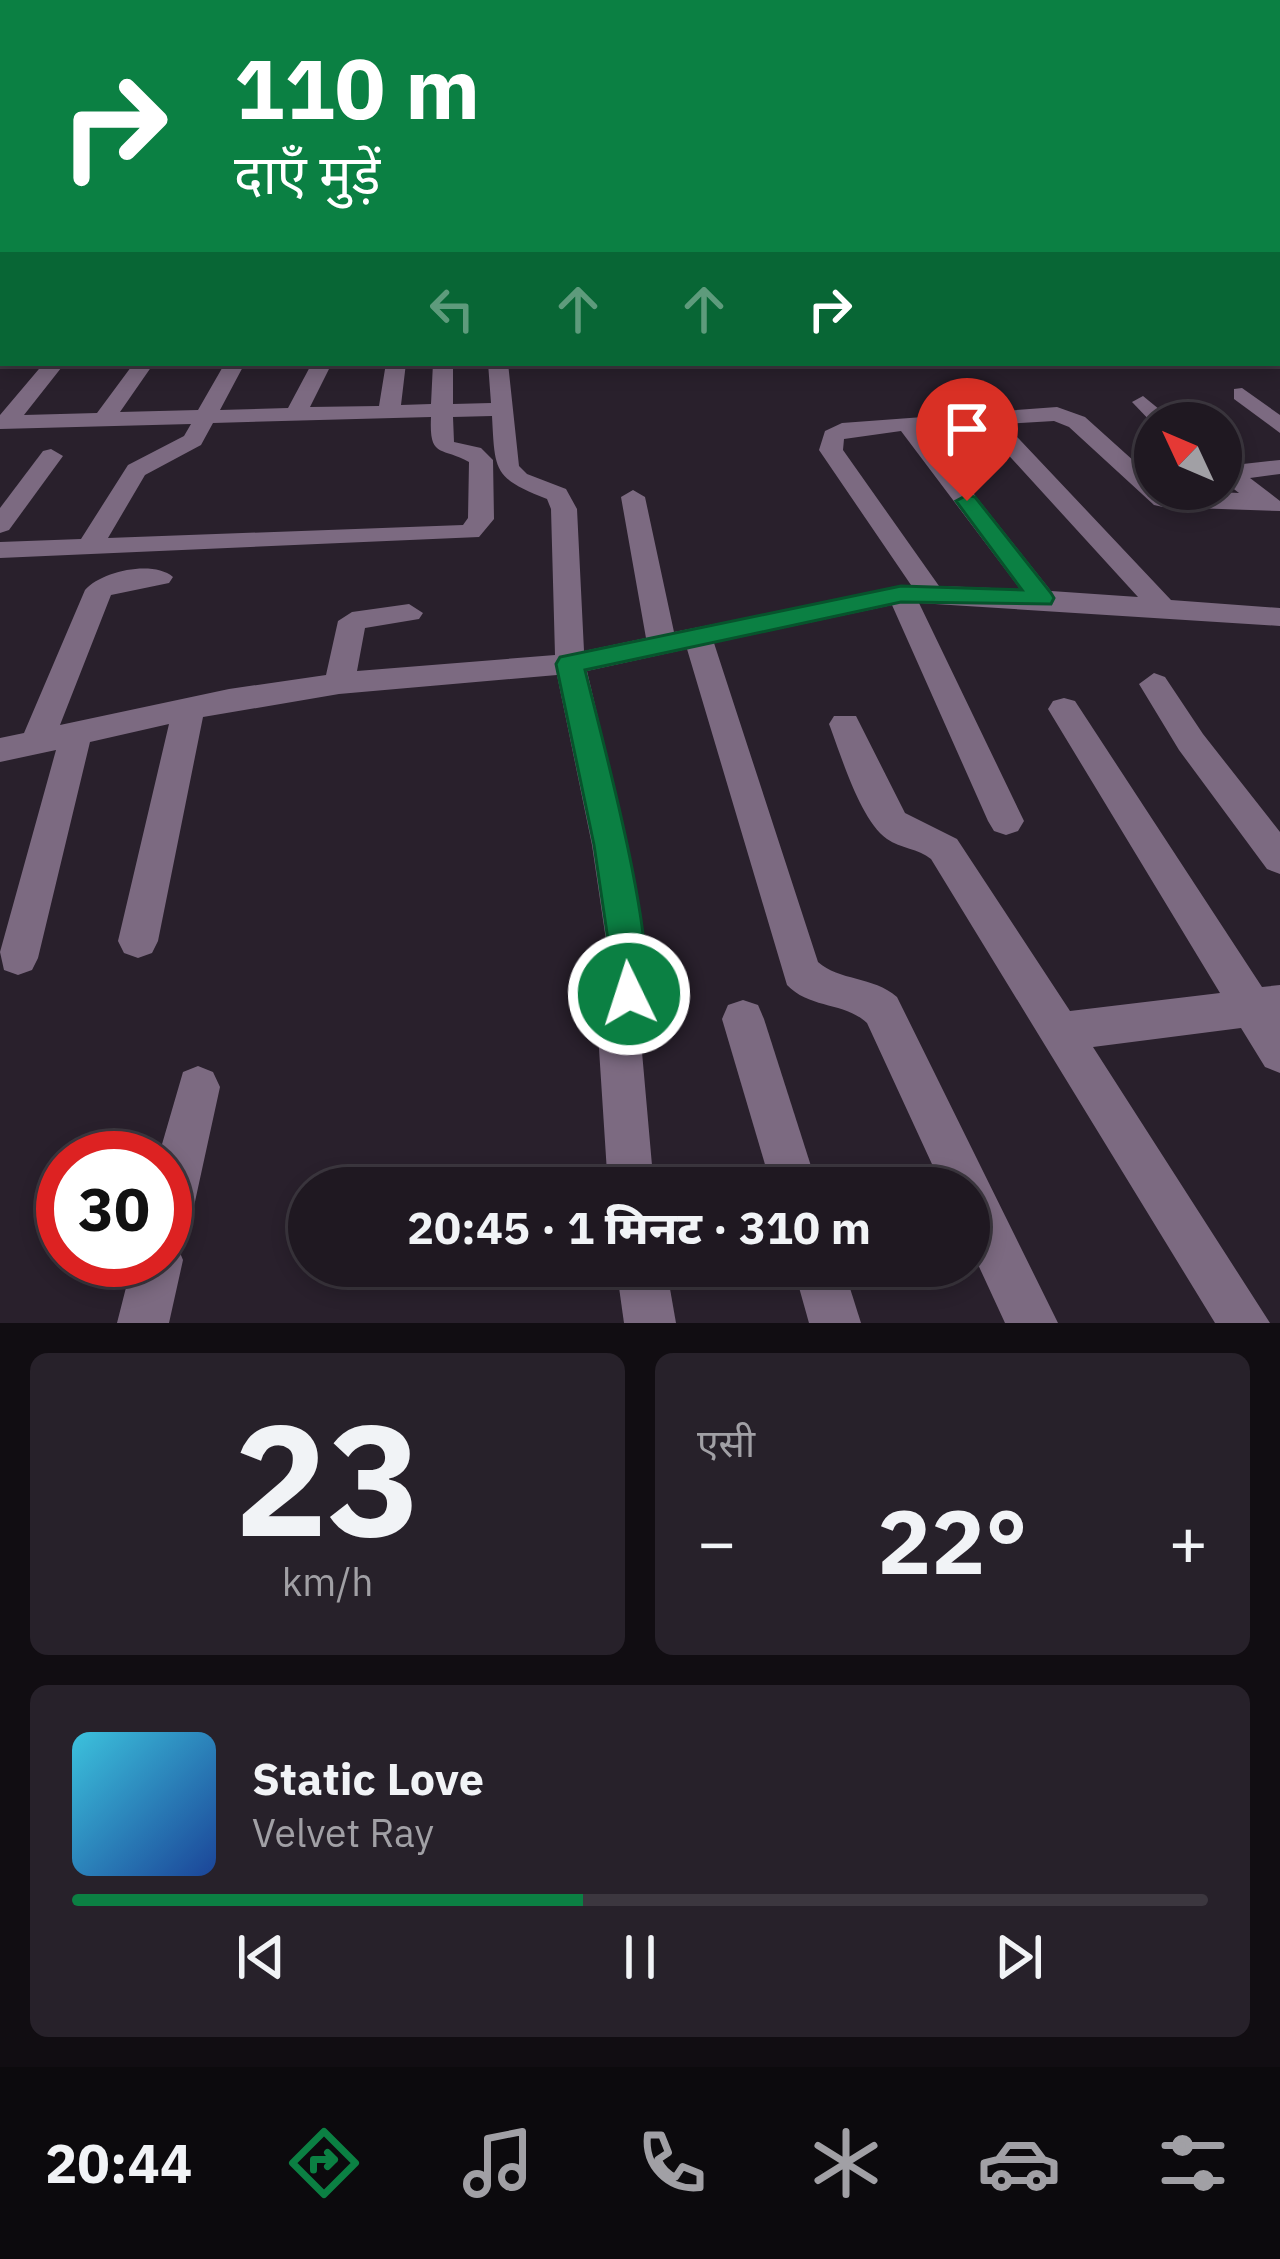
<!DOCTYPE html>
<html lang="hi">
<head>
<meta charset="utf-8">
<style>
  body { margin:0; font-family:"IBM Plex Sans","Noto Sans Devanagari",sans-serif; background:#27212a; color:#f1f3f6; height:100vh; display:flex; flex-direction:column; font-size:45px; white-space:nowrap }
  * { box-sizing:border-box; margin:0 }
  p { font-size:39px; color:#a1a0a5 }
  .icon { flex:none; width:66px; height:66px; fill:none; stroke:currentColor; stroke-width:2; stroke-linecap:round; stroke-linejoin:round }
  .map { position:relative; height:1323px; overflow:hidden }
  .panel { display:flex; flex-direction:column; gap:30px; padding:30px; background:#110d12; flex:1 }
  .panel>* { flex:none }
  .guide { position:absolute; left:0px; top:0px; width:1281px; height:366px; box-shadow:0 6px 18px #0003,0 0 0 3px #3c373f; background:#0b8043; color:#fff; overflow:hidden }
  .needle { width:78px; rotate:314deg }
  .controls { position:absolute; left:1134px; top:402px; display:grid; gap:24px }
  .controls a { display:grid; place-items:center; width:108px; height:108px; border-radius:50%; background:#1f1821; box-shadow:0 6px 18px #0003,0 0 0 3px #3c373f; font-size:60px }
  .speed { position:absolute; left:36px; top:1131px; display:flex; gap:24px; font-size:60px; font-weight:700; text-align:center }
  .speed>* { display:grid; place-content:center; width:156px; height:156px; border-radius:50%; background:#1f1821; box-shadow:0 6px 18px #0003,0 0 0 3px #3c373f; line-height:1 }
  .speed .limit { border:18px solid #d22; background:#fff; color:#111 }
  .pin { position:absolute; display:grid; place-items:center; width:102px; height:102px; color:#fff; margin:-123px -51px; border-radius:50% 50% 50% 0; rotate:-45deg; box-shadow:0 0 12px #0007 }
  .pin .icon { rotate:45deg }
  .me { position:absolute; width:132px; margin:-66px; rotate:356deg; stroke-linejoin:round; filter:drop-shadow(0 0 9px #0008) }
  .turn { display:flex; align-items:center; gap:42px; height:252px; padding:0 36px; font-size:54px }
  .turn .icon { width:156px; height:156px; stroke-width:2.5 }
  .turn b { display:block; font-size:84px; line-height:102px }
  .lanes { display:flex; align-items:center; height:114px; padding:0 36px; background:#0003; justify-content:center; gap:60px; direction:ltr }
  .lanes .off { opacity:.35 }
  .big { font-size:90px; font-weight:800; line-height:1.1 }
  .panel .card { flex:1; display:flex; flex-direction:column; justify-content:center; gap:18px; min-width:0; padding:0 42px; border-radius:18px; background:#27212a }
  .panel .dial { align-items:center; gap:0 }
  .dial b { font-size:156px; line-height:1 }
  .song { display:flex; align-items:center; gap:36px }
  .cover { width:144px; height:144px; border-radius:18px; background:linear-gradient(135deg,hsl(190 70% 55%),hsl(220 70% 35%)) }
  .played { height:12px; border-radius:6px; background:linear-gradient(90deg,#0b8043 45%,#3c373f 45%) }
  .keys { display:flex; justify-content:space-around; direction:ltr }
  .heat { display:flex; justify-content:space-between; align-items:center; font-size:66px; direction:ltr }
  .panel .tiles { flex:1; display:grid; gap:30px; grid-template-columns:1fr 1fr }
  .card:last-child { grid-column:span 2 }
  .trip { position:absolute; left:288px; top:1167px; width:702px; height:120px; border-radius:60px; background:#1f1821; box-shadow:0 6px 18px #0003,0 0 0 3px #3c373f; font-weight:800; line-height:120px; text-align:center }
  .tabs { display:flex; height:192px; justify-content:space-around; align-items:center; background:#0c0a0d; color:#a1a0a5 }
  .tabs .icon { width:84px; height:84px }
  .tabs .current { color:#0b8043 }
  .tabs b { font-size:54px; color:#f1f3f6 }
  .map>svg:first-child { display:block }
</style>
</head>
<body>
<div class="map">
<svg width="1280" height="1323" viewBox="0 0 1280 1323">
  <rect width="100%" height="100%" fill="#29202c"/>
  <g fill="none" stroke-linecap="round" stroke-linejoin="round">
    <g fill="#7c6a81" fill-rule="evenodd">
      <rect x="1278" y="173" width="2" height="9"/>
      <rect x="0" y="176" width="3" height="8"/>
      <polygon points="1280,209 1280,219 1278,220 1278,210"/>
      <polygon points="3,226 3,236 0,237 0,227"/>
      <polygon points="0,273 3,273 0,285"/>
      <polygon points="1278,300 1280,301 1280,314 1278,313"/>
      <polygon points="3,331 3,344 0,345 0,332"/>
      <path d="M 44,363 L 65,363 L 24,415 L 97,413 L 134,363 L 154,363 L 120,412 L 198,410 L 225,363 L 245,363 L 220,410 L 288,408 L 312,363 L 332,363 L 310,407 L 379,406 L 386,363 L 406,363 L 401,405 L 431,404 L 433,363 L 453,363 L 453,404 L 491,403 L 488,363 L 508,363 L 519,466 L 527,474 L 566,489 L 577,509 L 584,651 L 646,638 L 621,497 L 633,490 L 645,497 L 674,632 L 911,585 L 819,450 L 825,431 L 842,423 L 1057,407 L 1085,417 L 1155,480 L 1155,489 L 1239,493 L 1221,479 L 1221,460 L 1234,465 L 1280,460 L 1280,474 L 1250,478 L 1280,501 L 1280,511 L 1163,507 L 1154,505 L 1069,427 L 1054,421 L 1005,424 L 1171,600 L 1280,608 L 1280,626 L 919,603 L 1024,821 L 1018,831 L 1006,835 L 994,831 L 988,821 L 892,605 L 714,643 L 818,962 C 839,981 873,976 897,997 L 1058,1323 L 1005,1323 L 969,1245 L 969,1188 L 943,1188 L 867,1023 C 845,1002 810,1009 787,985 L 687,649 L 587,671 L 628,845 L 651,974 L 649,994 L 639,1018 L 654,1188 L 608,1188 L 597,1018 L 611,974 L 592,845 L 557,675 L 339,694 L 203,717 L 158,941 L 152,953 L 138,958 L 124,953 L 118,941 L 169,724 L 90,742 L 38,958 L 32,970 L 18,975 L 4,970 L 0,952 L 56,750 L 0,762 L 0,738 L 24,733 L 85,590 C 102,571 153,560 173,577 L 169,583 L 111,595 L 60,725 L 229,689 L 326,675 L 338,621 L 352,612 L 409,604 L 423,613 L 419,619 L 365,628 L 357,671 L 555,655 L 551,509 L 547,499 C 493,478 495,471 492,416 L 453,417 L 454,442 L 481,448 L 493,460 L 494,519 L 479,537 L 0,558 L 0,542 L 81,539 L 128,465 L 184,436 L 191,424 L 0,429 L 0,415 ZM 431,417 C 429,459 441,446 469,462 L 468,518 L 463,525 L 108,538 L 145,475 L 201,445 L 213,423 ZM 982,426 L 1138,597 L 1051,591 L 923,430 ZM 901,431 L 1020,589 L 939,586 L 843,450 L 844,439 Z"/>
      <polygon points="1242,388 1280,415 1280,433 1234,399 1234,389"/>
      <polygon points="1143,396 1176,423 1155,426 1132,402"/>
      <polygon points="51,449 63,456 9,530 0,533 0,508 43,451"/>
      <polygon points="1154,673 1165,677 1203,734 1280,832 1280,874 1267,869 1179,750 1139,684"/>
      <path d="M 1064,698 L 1075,701 L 1262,987 L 1280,985 L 1280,1073 L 1265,1067 L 1241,1028 L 1093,1047 L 1270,1323 L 1215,1323 L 931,859 C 918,848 901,849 887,839 C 860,820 841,755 829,724 L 834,716 L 856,716 L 905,813 L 957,839 L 1070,1011 L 1220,993 L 1048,709 L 1053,701 Z"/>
      <polygon points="743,1000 758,1005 764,1019 818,1188 772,1188 722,1019 728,1005"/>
      <polygon points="198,1066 213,1072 220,1087 189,1229 178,1248 183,1260 169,1323 117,1323 133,1260 165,1260 165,1158 158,1158 183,1072"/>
      <polygon points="616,1266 666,1266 676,1323 624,1323"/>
      <polygon points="793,1266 843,1266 861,1323 809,1323"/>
    </g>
  </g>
  <linearGradient id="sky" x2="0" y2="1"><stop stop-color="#171218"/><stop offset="0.48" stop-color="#434256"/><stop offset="1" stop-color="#434256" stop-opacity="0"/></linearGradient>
  <rect width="1280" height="353" fill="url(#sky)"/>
  <path fill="#0b8043" stroke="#07532c" stroke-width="3" d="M 967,495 L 975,497 L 1051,593 L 1054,598 L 1051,604 L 901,602 L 585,670 C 600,731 663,960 642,1006 L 629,1011 L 616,1006 L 611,994 L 613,974 L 594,845 L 556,664 L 560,657 L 901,586 L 1022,590 L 956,501 Z"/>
</svg>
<div class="controls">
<a><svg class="needle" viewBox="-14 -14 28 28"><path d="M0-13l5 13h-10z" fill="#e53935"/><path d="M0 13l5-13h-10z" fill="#a1a0a5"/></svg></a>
</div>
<div class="speed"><div class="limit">30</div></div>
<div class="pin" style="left:967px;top:501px;background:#d93025"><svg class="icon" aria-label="arrive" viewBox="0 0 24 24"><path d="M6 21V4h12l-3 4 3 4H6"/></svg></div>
<svg class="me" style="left:629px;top:994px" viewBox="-20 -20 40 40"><circle r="17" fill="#0b8043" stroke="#fff" stroke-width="3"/><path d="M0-11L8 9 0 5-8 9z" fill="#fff"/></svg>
<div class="trip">20:45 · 1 मिनट · 310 m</div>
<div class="guide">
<div class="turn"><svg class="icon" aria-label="right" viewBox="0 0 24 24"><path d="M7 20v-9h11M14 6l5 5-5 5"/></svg><div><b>110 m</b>दाएँ मुड़ें</div></div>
<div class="lanes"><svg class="icon off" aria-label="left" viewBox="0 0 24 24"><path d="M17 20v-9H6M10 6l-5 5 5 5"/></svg><svg class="icon off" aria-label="ahead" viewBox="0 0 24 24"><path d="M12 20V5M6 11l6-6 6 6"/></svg><svg class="icon off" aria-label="ahead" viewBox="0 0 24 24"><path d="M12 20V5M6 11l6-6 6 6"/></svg><svg class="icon" aria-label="right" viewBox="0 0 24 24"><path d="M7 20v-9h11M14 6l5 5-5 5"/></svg></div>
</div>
</div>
<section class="panel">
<div class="tiles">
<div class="card dial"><b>23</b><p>km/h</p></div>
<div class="card"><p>एसी</p>
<div class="heat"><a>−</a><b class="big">22°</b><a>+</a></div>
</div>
<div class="card">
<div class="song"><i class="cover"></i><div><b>Static Love</b><p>Velvet Ray</p></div></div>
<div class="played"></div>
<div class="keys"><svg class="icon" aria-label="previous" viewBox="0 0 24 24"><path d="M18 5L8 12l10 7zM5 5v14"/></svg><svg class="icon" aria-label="pause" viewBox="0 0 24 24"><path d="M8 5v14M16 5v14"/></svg><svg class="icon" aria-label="next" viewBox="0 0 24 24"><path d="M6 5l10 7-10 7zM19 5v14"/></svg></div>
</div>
</div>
</section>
<nav class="tabs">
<b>20:44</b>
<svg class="icon current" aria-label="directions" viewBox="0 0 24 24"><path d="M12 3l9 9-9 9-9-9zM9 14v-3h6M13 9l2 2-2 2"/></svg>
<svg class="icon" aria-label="music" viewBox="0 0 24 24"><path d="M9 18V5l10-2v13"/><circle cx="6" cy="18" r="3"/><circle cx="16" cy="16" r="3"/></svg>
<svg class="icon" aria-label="phone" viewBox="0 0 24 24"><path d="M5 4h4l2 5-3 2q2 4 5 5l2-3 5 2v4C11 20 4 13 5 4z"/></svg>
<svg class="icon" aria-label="climate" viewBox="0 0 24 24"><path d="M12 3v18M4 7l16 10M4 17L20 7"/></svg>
<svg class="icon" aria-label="car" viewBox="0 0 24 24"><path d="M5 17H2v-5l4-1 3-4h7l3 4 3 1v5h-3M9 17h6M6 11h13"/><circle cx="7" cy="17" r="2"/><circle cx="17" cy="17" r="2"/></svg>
<svg class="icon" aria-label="filters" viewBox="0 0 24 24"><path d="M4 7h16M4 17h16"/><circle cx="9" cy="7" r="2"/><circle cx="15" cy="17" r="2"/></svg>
</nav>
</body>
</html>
